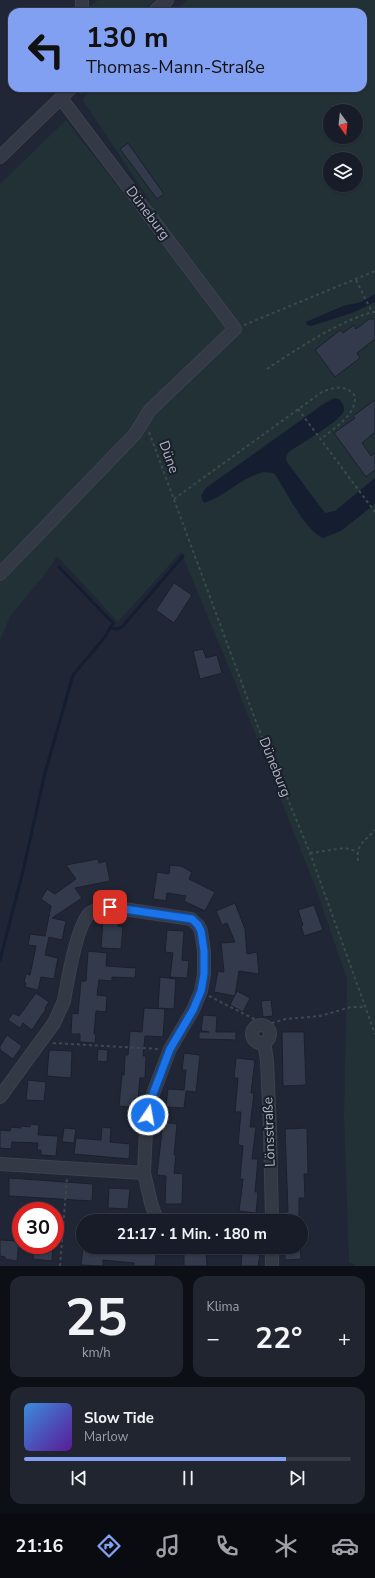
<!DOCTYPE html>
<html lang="de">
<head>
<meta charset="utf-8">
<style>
  body { margin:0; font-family:"Nunito Sans",sans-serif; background:#212530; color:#f1f3f6; height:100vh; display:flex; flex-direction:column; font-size:15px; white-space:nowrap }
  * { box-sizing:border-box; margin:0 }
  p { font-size:13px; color:#9fa1a8 }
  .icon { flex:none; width:22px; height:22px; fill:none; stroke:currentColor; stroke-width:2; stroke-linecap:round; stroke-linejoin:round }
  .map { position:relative; height:1266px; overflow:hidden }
  .side { display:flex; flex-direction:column; gap:10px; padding:10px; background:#0d0f16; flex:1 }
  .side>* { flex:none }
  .top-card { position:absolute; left:8px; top:8px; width:359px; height:84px; border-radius:12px; box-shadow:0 1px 3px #0004,0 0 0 1px #363a45; background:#82a0f2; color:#111; overflow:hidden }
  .needle { width:26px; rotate:165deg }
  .fabs { position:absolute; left:323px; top:104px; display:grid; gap:8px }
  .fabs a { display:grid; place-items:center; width:40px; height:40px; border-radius:50%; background:#181c28; box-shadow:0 1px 3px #0004,0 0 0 1px #363a45; font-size:20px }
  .speed { position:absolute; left:12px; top:1202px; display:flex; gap:8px; font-size:20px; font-weight:700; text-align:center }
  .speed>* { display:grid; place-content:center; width:52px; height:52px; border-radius:50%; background:#181c28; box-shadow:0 1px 3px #0004,0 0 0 1px #363a45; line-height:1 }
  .speed .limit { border:6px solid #d22; background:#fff; color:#111 }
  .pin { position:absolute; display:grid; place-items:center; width:34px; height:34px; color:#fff; margin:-17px; border-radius:8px; box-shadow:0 2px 6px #0006 }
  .me { position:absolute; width:44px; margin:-22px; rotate:12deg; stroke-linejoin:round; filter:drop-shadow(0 0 3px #0008) }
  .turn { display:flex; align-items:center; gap:14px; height:84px; padding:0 12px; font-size:18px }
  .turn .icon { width:52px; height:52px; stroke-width:2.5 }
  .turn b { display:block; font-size:28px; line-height:34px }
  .big { font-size:30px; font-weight:700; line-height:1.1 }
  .side .tile { flex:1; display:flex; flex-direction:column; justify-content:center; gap:6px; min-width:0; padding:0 14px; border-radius:12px; background:#212530 }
  .side .dial { align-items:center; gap:0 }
  .dial b { font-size:52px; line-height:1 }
  .song { display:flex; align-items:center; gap:12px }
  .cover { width:48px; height:48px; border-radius:6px; background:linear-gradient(135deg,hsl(210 70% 55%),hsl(270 70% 35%)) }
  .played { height:4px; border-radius:2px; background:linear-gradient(90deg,#82a0f2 80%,#363a45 80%) }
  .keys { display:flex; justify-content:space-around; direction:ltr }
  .heat { display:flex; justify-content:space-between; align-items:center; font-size:22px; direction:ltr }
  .side .tiles { flex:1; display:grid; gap:10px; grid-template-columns:1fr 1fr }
  .tile:last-child { grid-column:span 2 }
  .trip { position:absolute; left:76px; top:1214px; width:232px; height:40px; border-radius:20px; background:#181c28; box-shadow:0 1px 3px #0004,0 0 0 1px #363a45; font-weight:700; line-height:40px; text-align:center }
  .dock { display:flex; height:64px; justify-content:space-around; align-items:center; background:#0a0b10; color:#9fa1a8 }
  .dock .icon { width:28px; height:28px }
  .dock .active { color:#82a0f2 }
  .dock b { font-size:18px; color:#f1f3f6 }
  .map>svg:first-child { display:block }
</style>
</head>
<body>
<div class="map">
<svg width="375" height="1266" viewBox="0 0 375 1266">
  <rect width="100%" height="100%" fill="#202635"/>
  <g fill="#223136" fill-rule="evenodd">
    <polygon points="98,0 155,0 142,12 89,12 90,6"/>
    <path d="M 187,0 L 375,0 L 375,1266 L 356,1266 L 349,1262 L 344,1115 L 347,979 L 316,889 L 234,680 L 181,552 L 118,622 L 57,556 L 45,574 L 10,616 L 0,641 L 0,184 L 66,120 L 136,210 L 150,201 L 82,99 L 94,88 L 363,88 L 363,12 L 175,12 ZM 330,111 L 356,111 L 356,137 L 330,137 ZM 330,159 L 356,159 L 356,185 L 330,185 Z"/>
  </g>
  <g fill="#151d31">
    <polygon points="375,294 375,302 352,313 311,326 307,325 306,322 343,306 361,302"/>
    <path d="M 334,398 L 339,399 C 342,403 346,408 343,413 C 338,422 298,445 288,453 L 286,457 L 287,462 L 325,513 L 335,511 L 375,478 L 375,504 L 341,531 L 323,538 C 304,530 286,490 274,473 C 271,473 267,472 264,472 C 246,475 224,497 204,503 L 201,496 L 206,488 L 322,405 Z"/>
  </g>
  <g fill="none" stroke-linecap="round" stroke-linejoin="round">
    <g stroke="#151d31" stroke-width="3">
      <polyline points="59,567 113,623 110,628"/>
      <polyline points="0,960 23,871 45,773 73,675 105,637 110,628 117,629 122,627 183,556"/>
    </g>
  </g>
  <g fill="#323a4b" stroke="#1b202c">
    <polygon points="128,143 164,194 157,199 120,149"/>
    <polygon points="369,319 375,319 375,339 357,353 360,358 335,377 315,350 340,330 343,333 354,325 356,329"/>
    <polygon points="375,400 375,432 362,443 371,456 375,453 375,470 366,477 334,433 355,418 353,416"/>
    <polygon points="174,583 192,595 174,623 156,610"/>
    <polygon points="203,649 206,658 217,655 222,673 200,679 193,651"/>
    <polygon points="98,859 99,863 106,861 110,881 75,888 82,898 52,918 66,921 62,940 49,937 45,955 58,958 54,979 41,977 38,990 25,987 26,983 24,982 26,974 30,975 36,946 28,945 30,934 45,936 51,906 41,899 47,889 55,894 76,879 66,865"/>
    <polygon points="170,865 181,866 192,872 189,879 215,892 205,911 184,901 186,896 167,893 166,901 153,899 157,872 169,874"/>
    <polygon points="235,903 245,929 247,954 257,952 259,974 239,971 235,996 214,992 218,971 224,972 221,943 235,942 227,923 222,925 216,911"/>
    <polygon points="314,905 323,930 304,936 301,926 303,925 298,910"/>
    <polygon points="103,920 118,922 118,926 123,927 121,949 101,948"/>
    <polygon points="167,930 184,931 182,960 189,961 187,978 170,977 173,953 165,952"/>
    <polygon points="88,951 107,953 106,966 136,968 135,978 112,977 112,981 99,980 97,995 107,996 106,1012 96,1011 94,1034 96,1034 95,1043 80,1042 80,1034 71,1034 72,1013 78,1014 81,981 86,981"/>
    <polygon points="160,977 176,979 174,1009 158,1008"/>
    <polygon points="237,991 250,998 243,1012 230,1005"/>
    <polygon points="36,993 49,1002 45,1008 46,1009 32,1030 23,1023 20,1028 8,1020 13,1013 19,1016"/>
    <polygon points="271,1000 273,1016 263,1017 261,1001"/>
    <polygon points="144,1008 165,1009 163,1037 145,1036 143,1056 146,1056 145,1078 140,1078 137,1108 119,1106 122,1075 124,1075 125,1055 128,1055 130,1031 142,1032"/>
    <polygon points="203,1015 217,1016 216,1032 236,1032 236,1040 199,1039 199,1032 209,1032 201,1031"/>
    <polygon points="282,1032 304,1032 306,1085 283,1086"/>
    <polygon points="7,1035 22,1046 13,1059 0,1050 0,1046"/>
    <polygon points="98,1049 108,1050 107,1062 97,1061"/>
    <polygon points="49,1050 72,1051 71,1078 47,1076"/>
    <polygon points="184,1053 200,1055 196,1092 186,1091 184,1108 166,1107 168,1089 184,1090 186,1070 182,1070"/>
    <polygon points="236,1058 255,1060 251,1093 254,1093 250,1127 256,1127 252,1159 258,1159 255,1192 258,1192 256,1213 239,1211 243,1179 240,1179 243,1146 238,1145 241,1112 235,1112 238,1078 234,1078"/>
    <polygon points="28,1080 46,1082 44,1101 26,1100"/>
    <polygon points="163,1122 177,1124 174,1155 176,1155 174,1173 183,1174 182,1204 165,1204 166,1176 157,1175"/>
    <polygon points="31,1124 39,1125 38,1135 58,1136 56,1156 41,1155 41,1150 37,1150 38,1143 12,1142 11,1149 0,1148 0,1130 10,1131 11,1127 21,1128 21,1126 30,1127"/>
    <polygon points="102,1127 111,1128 110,1142 130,1144 129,1159 74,1154 76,1138 101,1140"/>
    <polygon points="64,1128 76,1129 74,1143 62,1142"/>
    <polygon points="307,1128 308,1174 304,1174 305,1198 299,1198 299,1221 285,1221 284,1212 288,1212 285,1129"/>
    <polygon points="9,1178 93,1184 92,1201 9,1196"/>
    <polygon points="109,1188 130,1189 128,1209 108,1208"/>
    <polygon points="0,1240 19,1241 17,1261 5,1259 5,1257 0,1256"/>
    <polygon points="34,1245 53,1245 52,1261 33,1259"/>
    <polygon points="83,1247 157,1247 155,1266 134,1266 134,1263 103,1260 103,1266 81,1265"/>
    <polygon points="285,1247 300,1247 301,1259 285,1260"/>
    <polygon points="206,1252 207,1266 184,1266 184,1253"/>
    <polygon points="242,1253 260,1255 258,1266 241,1266"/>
  </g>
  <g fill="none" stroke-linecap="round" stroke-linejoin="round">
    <g stroke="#3d424f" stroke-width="14">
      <g id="minor">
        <polyline points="82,12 82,0"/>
        <polyline points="154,12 167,0"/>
        <polyline points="0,157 71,88"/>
        <polyline points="0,574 135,434 150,410 235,329 61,98"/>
        <circle cx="261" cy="1034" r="9"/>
        <polyline points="264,1042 267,1060 270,1130 272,1221"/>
        <path d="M 0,1097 L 54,1023 L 64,1001 C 67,983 77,924 90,913 C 95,909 103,908 110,907 L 191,919 L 198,925 L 201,931 L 204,951 L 204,974 L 201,991 L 193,1010 L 170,1049 L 151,1099 L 146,1130 L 144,1173 L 151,1203 L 156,1218 L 163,1221"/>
        <polyline points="0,1164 144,1173"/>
        <polyline points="272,1247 272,1266"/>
      </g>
    </g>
    <g stroke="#3a4a4e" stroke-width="2" stroke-dasharray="3 3" stroke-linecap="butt">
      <polyline points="81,93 86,88"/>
      <polyline points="356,280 372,312"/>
      <polyline points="244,325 375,271"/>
      <path d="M 267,369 C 300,347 334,324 372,312 L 375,312"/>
      <polyline points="298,409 375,512"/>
      <polyline points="149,432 258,727 310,853 375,1034"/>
      <path d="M 174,499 L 322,392 C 334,387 346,384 355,396 C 356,416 335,427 321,439"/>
      <polyline points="310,853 345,848 356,851"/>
      <path d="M 358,861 C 356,844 364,842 375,830"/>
      <polyline points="209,996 256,1020 259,1025"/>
      <polyline points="267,1027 272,1023 286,1019 320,1016 351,1007 365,1007"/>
      <polyline points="53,1043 159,1049"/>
      <polyline points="60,1266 67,1178"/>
    </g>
    <use href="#minor" stroke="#333945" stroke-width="12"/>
  </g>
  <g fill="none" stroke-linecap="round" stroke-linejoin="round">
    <g stroke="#114b97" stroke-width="10">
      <polyline id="route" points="110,907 192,919 198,925 201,931 204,951 204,974 201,991 193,1010 170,1049 151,1099 148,1115"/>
    </g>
    <use href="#route" stroke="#1a73e8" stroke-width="7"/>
  </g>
  <g text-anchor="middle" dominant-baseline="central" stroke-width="4" stroke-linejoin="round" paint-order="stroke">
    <g font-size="14" fill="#adb3c2" stroke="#191e2a">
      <text transform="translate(148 213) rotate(53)">Düneburg</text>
      <text transform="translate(169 457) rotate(70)">Düne</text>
      <text transform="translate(275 767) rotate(68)">Düneburg</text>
      <text transform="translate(269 1132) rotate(-92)">Lönsstraße</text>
    </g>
  </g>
</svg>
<div class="fabs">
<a><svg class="needle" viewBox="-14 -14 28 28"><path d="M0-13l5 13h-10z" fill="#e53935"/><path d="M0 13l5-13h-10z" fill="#9fa1a8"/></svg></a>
<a><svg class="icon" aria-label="layers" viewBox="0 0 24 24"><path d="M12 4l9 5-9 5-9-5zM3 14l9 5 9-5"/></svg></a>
</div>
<div class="speed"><div class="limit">30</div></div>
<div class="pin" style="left:110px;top:907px;background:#d93025"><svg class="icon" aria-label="arrive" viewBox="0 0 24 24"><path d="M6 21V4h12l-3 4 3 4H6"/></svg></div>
<svg class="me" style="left:148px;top:1115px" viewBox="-20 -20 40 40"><circle r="17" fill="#1a73e8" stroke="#fff" stroke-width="3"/><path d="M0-11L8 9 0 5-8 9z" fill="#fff"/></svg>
<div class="trip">21:17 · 1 Min. · 180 m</div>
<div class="top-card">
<div class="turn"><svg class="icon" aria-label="left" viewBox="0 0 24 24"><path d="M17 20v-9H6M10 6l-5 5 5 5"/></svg><div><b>130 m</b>Thomas-Mann-Straße</div></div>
</div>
</div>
<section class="side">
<div class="tiles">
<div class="tile dial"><b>25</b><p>km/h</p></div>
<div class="tile"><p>Klima</p>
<div class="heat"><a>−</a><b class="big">22°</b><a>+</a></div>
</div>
<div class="tile">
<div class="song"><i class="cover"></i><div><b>Slow Tide</b><p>Marlow</p></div></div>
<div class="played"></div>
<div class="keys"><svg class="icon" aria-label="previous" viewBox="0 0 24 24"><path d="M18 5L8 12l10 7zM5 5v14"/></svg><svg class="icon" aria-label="pause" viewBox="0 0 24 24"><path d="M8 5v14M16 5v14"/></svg><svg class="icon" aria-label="next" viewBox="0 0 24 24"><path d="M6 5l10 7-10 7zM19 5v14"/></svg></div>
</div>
</div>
</section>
<nav class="dock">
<b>21:16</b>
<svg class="icon active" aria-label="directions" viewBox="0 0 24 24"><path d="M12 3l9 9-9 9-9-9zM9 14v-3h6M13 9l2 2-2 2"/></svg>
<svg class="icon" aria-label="music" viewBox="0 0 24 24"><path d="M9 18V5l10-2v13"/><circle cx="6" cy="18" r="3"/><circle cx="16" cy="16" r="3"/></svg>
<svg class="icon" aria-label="phone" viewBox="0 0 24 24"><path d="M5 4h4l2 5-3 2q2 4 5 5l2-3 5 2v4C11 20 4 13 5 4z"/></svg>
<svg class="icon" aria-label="climate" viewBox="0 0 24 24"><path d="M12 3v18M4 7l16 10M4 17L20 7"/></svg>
<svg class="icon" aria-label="car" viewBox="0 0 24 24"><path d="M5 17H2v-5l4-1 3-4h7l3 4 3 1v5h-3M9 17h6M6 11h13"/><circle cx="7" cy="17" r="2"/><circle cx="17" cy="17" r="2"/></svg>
</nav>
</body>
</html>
